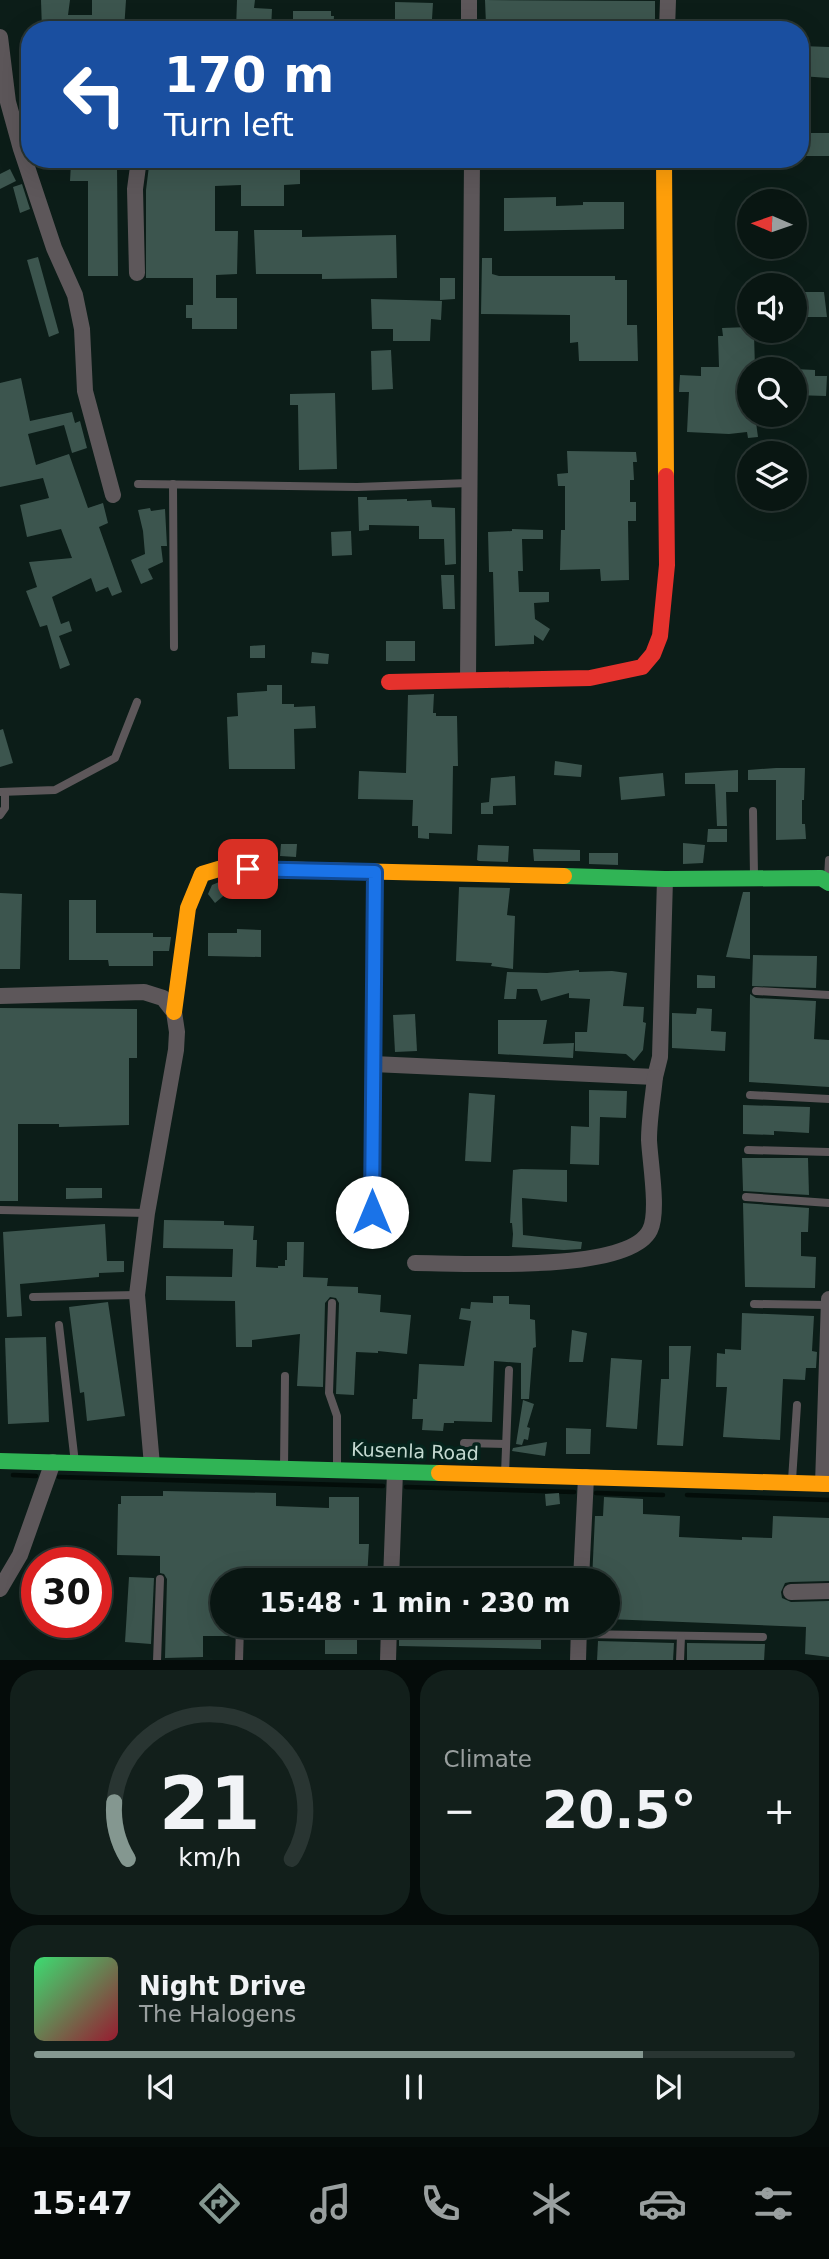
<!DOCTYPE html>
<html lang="en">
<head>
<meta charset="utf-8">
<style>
  body { margin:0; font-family:"DejaVu Sans",sans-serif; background:#121f1b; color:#f1f3f6; height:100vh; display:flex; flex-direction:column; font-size:26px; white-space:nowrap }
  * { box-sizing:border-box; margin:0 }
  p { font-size:23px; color:#999f9f }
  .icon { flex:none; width:38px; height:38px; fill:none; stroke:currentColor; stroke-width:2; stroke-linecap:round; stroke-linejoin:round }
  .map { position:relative; height:1660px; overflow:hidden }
  .side { display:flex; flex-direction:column; gap:10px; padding:10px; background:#050c0a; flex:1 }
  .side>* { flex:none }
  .banner { position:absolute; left:21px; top:21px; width:788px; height:147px; border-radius:28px; box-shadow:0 7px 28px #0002,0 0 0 2px #293532; background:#1a4fa0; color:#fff; overflow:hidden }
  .needle { width:46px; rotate:272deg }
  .buttons { position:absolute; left:737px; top:189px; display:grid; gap:14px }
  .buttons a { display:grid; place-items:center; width:70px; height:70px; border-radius:50%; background:#091612; box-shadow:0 7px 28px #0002,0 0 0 2px #293532; font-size:35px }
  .speed { position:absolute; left:21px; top:1547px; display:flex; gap:14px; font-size:35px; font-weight:700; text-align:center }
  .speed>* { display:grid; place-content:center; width:91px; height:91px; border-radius:50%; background:#091612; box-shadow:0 7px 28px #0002,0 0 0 2px #293532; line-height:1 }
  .speed .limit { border:10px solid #d22; background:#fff; color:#111 }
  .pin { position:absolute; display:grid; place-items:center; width:60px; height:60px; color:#fff; margin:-30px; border-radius:14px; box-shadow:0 4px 10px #0006 }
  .me { position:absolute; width:77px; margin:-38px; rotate:0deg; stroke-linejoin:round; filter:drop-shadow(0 0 5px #0008) }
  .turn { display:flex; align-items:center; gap:24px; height:147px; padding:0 28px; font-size:32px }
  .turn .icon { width:91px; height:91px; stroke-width:2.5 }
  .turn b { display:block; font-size:49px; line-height:60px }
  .big { font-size:52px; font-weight:700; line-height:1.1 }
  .side .widget { flex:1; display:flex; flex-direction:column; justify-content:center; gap:10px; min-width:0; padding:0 24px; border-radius:28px; background:#121f1b }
  .side .dial { align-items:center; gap:0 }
  .dial svg { height:182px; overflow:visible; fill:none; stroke:#293532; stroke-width:7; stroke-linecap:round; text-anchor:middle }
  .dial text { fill:#f1f3f6; stroke:none }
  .song { display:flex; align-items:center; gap:21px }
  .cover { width:84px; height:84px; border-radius:10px; background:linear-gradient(135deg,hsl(140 70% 55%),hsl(350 70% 35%)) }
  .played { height:7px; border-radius:4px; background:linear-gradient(90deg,#849790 80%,#293532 80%) }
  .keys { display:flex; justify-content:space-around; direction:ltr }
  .heat { display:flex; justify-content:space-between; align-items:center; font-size:38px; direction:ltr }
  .side .tiles { flex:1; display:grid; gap:10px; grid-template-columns:1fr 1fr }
  .widget:last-child { grid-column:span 2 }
  .trip { position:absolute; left:210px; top:1568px; width:410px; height:70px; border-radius:35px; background:#091612; box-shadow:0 7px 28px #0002,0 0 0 2px #293532; font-weight:700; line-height:70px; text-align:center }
  .menu { display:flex; height:112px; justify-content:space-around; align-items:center; background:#040907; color:#999f9f }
  .menu .icon { width:49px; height:49px }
  .menu .selected { color:#849790 }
  .menu b { font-size:32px; color:#f1f3f6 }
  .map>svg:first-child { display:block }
</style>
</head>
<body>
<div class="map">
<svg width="829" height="1661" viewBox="0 0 829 1661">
  <rect width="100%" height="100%" fill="#0c1d18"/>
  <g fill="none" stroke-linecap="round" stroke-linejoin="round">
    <g stroke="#030d09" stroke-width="4.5">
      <polyline points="13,1475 36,1476"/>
      <polyline points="59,1477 383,1486"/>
      <polyline points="406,1487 574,1492"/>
      <polyline points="596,1493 663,1495"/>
      <polyline points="687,1495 829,1500"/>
    </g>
  </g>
  <g fill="#3c554e">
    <polygon points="41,0 70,0 68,15 92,15 92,0 126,0 124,30 42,30"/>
    <polygon points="237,0 255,0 254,8 272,9 271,30 236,30"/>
    <polygon points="485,0 655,1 655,25 637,25 637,28 567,30 567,23 486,25"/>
    <polygon points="395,2 433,3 432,19 417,20 416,30 395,30"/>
    <polygon points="293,11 331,11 331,16 334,16 333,30 293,30"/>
    <polygon points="801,46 829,47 829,78 800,76"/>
    <polygon points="807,133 829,133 829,156 800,156 800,138 807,138"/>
    <polygon points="71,163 117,165 118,276 88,276 88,181 70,181"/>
    <polygon points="300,163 300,184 284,185 284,206 241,206 241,185 215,186 215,231 238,231 237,274 216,275 216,298 237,298 237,329 192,329 192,318 186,318 186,305 193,305 193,278 146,278 146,190 149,166 221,167 221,165"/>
    <polygon points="10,169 16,181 0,189 0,174"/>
    <polygon points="22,184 30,209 20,213 13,187"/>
    <polygon points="556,197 556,206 583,205 583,202 624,202 624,229 504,231 504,198"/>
    <polygon points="254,230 302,230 302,237 396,235 397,278 322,279 322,274 256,274"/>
    <polygon points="38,257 59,333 49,337 27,260"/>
    <polygon points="482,258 492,258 492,274 499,276 615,276 615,280 627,280 627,325 637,325 638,361 579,361 578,342 570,343 570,315 481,314"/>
    <polygon points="440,278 455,278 455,299 440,300"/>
    <polygon points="794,292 824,292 827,317 794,317"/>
    <polygon points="371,299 442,301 441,320 431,319 430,341 393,341 393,329 372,329"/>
    <polygon points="749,327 749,335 754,334 755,369 749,369 749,415 755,415 758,437 748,438 747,432 729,434 687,432 689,392 679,392 680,375 701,376 701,367 719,367 718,336 723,336 722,328"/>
    <polygon points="391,350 393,389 372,390 371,351"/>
    <polygon points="794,369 815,370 815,376 827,376 826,396 794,395"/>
    <polygon points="21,378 30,421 72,412 75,423 80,421 87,448 72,453 64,425 28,434 36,465 69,454 88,508 103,503 108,523 99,527 122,592 112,596 108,587 96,592 91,578 52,597 61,624 69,621 72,631 59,636 70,665 60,669 47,625 40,627 26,591 37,587 29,562 72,558 61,529 27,537 20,505 49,498 43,478 0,487 0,383"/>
    <polygon points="335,393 337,469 299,470 298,405 290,405 290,394"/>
    <polygon points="567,451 636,452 637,462 633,462 634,480 630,480 630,502 636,502 636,521 628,521 629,580 601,581 600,569 560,570 561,530 565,530 565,486 558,486 557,474 568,473"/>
    <polygon points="358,497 367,497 367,500 407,499 407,501 431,500 432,507 455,508 456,564 445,565 444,539 419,539 419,526 369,525 369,530 359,531"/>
    <polygon points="150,508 151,511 165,509 167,546 161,546 163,562 148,569 153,579 141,584 131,560 145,554 143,531 138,510"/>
    <polygon points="512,529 543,530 543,539 522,539 523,571 518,571 519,592 549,592 549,602 534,603 535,619 550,629 543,641 534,635 534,644 495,646 493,572 489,572 488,532 512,531"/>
    <polygon points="351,531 352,555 332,556 331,532"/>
    <polygon points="441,575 454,575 455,609 443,609"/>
    <rect x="386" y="641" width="29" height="20"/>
    <polygon points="265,645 265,658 250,658 250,646"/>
    <polygon points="312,652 329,654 328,664 311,663"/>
    <polygon points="267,685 282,685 282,704 294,704 294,707 315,706 316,728 294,729 295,769 229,769 227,717 238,716 237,693 267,691"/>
    <polygon points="434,694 433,713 436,713 436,716 457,716 458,766 453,766 452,834 429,833 429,839 418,838 418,826 412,826 413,800 358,799 359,771 406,773 408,695"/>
    <polygon points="3,729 13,763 0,767 0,730"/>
    <polygon points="555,761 582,765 581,777 554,775"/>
    <polygon points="776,768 805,768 804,800 802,800 802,824 805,824 806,839 776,840 776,780 748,780 748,770"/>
    <polygon points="738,770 738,792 726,792 727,826 717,826 715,784 685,784 685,773"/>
    <polygon points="663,773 665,796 621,800 619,777"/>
    <polygon points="515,776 516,805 493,806 493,814 481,814 481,803 489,802 491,778"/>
    <polygon points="708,829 727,829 727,842 707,842"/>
    <polygon points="683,843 705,845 703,863 683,864"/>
    <polygon points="281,844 297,844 296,857 280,856"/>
    <polygon points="478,845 509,846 508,862 479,861 477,860"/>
    <polygon points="533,849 580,850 580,861 534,861"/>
    <polygon points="589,853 618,853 618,865 589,864"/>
    <polygon points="219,882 228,892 215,903 208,894 212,885"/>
    <polygon points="459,887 510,888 507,915 515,916 513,969 491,966 492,963 456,961"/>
    <polygon points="743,892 750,892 750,959 726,957"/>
    <polygon points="0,893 22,894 20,969 0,969"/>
    <polygon points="69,900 96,900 96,933 153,933 153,937 171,937 169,951 153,951 153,966 109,966 108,960 69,960"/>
    <polygon points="237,929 261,930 261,957 208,956 208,933 237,933"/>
    <polygon points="753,955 817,956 816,988 752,986"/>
    <polygon points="579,970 579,972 612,971 627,973 623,1006 644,1007 643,1022 646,1023 643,1050 634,1061 626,1054 575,1051 575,1032 587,1032 590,999 569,998 569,993 541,1001 537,989 517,989 516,999 504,999 507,972 547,973"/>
    <polygon points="697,975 715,976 715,988 697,988"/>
    <polygon points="750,994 756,998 816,1001 814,1039 829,1040 829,1087 749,1082"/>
    <polygon points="0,1008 137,1009 137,1058 129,1058 129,1125 59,1127 59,1124 18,1124 18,1201 0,1201"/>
    <polygon points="697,1008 712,1009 711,1031 726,1032 725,1051 672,1048 672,1013 696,1014"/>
    <polygon points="415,1014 417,1051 395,1052 393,1015"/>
    <polygon points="498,1020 547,1020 543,1044 574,1043 573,1058 498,1054"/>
    <polygon points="589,1090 627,1091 626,1118 600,1117 599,1165 570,1164 571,1126 589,1127"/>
    <polygon points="469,1093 495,1095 491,1162 465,1161"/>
    <polygon points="743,1105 810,1107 809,1133 774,1131 774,1135 743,1134"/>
    <polygon points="742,1158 808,1158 809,1195 743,1191"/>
    <polygon points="521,1169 567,1170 567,1202 522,1198 523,1235 582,1242 581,1249 564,1250 512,1247 513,1234 512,1223 510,1223 513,1170"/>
    <polygon points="66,1188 102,1188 102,1198 66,1199"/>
    <polygon points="743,1203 809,1208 808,1232 801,1232 801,1256 816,1257 815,1288 745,1287"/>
    <polygon points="164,1220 224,1221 224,1225 254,1226 253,1240 257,1240 256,1267 278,1268 278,1266 285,1266 285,1260 287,1260 287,1242 304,1242 303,1277 328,1278 327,1286 358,1287 358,1293 381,1295 380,1312 411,1315 407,1354 378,1351 378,1353 356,1352 354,1395 336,1394 339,1303 336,1298 330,1297 325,1303 323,1387 297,1386 300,1334 252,1340 252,1347 236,1347 235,1301 166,1300 166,1276 232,1277 233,1249 163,1248"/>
    <polygon points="105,1224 107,1261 124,1261 124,1272 99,1273 99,1277 20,1284 22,1316 7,1317 3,1232"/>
    <polygon points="493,1296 509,1296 509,1304 530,1305 530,1319 535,1320 536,1347 533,1348 529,1399 521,1399 521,1363 494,1361 492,1422 454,1421 454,1423 444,1423 443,1431 422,1430 423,1419 412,1419 413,1399 417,1399 419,1364 464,1366 471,1321 459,1319 461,1308 470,1309 471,1302 493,1303"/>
    <polygon points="108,1302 125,1416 87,1421 84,1392 80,1393 69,1307"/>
    <polygon points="742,1313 814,1316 812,1351 817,1352 816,1368 806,1368 805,1380 783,1379 780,1440 723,1437 727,1387 716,1387 717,1353 725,1354 725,1349 741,1350"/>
    <polygon points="572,1330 587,1333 583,1362 569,1362"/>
    <polygon points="46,1337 49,1422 8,1424 5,1338"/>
    <polygon points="669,1346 691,1346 683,1446 657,1445 661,1379 669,1379"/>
    <polygon points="611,1358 642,1360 637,1429 606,1427"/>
    <polygon points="523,1400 534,1404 527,1427 530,1428 528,1440 524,1439 522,1445 516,1444"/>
    <polygon points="566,1428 591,1429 590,1454 566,1454"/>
    <polygon points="547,1442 545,1456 512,1451 513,1448"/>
    <polygon points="163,1491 276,1493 276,1506 329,1508 329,1497 359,1497 359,1544 369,1544 367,1579 329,1577 330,1572 278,1570 277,1580 222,1580 222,1626 233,1626 233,1636 203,1636 203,1657 165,1658 167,1579 164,1574 160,1573 160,1556 117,1555 118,1504 121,1504 121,1496 163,1496"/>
    <polygon points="559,1493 560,1504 546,1506 545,1494"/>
    <polygon points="604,1497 643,1499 643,1514 680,1516 679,1537 742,1540 742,1537 772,1538 773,1516 829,1518 829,1581 790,1582 785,1583 781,1592 782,1598 791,1602 829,1601 829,1657 805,1654 806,1627 607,1619 607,1580 592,1580 595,1516 603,1516"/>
    <polygon points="129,1577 154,1578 151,1644 125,1642"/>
    <polygon points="247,1626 275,1626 274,1638 246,1637"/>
    <rect x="325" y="1626" width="32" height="28"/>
    <polygon points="399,1626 536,1626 535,1636 541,1637 541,1649 399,1646"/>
    <polygon points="598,1641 674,1643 673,1661 597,1661"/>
    <polygon points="687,1643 765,1644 764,1661 687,1661"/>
  </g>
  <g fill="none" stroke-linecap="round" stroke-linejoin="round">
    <g stroke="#5d575a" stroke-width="8">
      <polyline points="138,484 357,487 469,483"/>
      <polyline points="173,484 174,647"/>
      <polyline points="0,792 55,790 115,758 137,702"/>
      <polyline points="753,811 754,876"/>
      <polyline points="0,815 5,808 5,792"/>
      <polyline points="828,879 829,860"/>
      <polyline points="756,991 829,995"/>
      <polyline points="750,1095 829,1099"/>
      <polyline points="748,1150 829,1152"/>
      <polyline points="746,1197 829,1203"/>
      <polyline points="0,1210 147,1213"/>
      <polyline points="33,1297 137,1295"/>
      <polyline points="332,1303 329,1393 337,1416 337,1470"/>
      <polyline points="754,1304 829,1305"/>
      <polyline points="59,1325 75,1463"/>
      <polyline points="464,1443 506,1444"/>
      <polyline points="284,1468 285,1376"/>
      <polyline points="505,1474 509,1370"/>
      <polyline points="792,1480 797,1405"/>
      <polyline points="579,1634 763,1637"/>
      <polyline points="157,1661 160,1579"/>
      <polyline points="239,1661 240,1626"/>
      <polyline points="680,1661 681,1636"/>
    </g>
    <g stroke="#5d575a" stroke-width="16">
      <polyline points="469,0 469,30"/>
      <polyline points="667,30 668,0"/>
      <polyline points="0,37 8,102 21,149 54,248 75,295 82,329 85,391 113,495"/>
      <polyline points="137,273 135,189 139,159"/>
      <polyline points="468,680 472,159"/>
      <polyline points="0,996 144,992 163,998 174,1012 177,1032 176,1050 147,1213 137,1295 152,1465"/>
      <polyline points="373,1064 655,1077 660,1057 665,879"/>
      <polyline points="372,1237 375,872"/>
      <path d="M 415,1263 C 460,1263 629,1274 650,1230 C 659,1212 650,1162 649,1140 C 649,1119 653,1098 655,1077"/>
      <polyline points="823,1484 829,1299"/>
      <polyline points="391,1580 395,1472"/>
      <polyline points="581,1580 586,1477"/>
      <polyline points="0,1589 20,1555 53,1462"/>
      <polyline points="791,1592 829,1591"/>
      <polyline points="388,1661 389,1626"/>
      <polyline points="578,1661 579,1626"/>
    </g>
    <g stroke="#30b455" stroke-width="16">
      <polyline points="564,876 665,879 821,878 829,883"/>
      <polyline points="0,1461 439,1473"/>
    </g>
    <g stroke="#ff9f0a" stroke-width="16">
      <polyline points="664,159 666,476"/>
      <polyline points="174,1012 188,908 202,874 222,868 564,876"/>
      <polyline points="439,1473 829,1484"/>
    </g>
    <polyline stroke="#e5322d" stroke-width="16" points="389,682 590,678 642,667 653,654 660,636 667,565 666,476"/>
  </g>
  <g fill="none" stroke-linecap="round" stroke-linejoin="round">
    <g stroke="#114b97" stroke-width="18">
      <polyline id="route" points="248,869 375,872 372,1212"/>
    </g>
    <use href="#route" stroke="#1a73e8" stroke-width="12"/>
  </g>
  <g text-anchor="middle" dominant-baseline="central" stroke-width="7" stroke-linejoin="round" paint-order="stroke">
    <g font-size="19" fill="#c4d9d1" stroke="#05241c">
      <text transform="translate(415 1451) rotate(2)">Kusenla Road</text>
    </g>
  </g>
</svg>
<div class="buttons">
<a><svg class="needle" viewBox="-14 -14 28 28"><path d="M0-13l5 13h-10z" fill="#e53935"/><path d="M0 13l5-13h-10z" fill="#999f9f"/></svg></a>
<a><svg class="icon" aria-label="sound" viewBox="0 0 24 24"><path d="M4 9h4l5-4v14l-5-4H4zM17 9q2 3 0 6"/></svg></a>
<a><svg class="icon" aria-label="search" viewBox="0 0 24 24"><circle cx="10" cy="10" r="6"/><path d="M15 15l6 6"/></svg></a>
<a><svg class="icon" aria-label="layers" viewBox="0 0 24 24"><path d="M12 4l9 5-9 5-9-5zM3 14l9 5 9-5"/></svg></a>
</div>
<div class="speed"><div class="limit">30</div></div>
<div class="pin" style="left:248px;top:869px;background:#d93025"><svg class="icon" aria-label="arrive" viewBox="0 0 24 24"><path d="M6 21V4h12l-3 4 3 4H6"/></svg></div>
<svg class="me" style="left:372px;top:1212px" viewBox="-20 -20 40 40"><circle r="19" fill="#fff"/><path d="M0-13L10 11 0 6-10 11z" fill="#1a73e8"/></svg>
<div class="trip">15:48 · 1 min · 230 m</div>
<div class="banner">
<div class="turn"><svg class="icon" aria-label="left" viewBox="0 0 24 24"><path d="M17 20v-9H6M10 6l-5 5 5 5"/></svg><div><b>170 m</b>Turn left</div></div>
</div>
</div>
<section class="side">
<div class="tiles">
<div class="widget dial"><svg viewBox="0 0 100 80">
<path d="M14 69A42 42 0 1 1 86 69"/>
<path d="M14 69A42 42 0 0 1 8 44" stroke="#849790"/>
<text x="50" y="56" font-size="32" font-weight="700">21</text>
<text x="50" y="72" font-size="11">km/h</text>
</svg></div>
<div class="widget"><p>Climate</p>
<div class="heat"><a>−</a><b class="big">20.5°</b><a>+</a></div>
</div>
<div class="widget">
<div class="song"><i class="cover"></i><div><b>Night Drive</b><p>The Halogens</p></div></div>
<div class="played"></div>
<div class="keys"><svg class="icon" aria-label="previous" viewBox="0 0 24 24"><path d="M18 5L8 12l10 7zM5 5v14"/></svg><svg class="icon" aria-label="pause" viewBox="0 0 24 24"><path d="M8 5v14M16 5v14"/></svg><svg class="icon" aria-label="next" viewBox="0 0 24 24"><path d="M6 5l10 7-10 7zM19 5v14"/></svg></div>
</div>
</div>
</section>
<nav class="menu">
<b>15:47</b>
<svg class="icon selected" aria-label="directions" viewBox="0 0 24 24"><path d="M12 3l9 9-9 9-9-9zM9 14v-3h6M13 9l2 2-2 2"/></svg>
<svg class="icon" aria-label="music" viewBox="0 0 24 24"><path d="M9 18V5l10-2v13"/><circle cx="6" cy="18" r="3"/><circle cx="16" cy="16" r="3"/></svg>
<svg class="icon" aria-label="phone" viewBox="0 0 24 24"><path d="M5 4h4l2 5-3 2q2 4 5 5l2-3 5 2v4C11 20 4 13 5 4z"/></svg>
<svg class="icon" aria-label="climate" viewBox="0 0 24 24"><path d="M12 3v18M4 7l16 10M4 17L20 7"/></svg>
<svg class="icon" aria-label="car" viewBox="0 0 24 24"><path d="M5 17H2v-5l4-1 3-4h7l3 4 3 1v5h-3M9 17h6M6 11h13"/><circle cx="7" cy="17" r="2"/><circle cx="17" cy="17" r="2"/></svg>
<svg class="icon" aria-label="filters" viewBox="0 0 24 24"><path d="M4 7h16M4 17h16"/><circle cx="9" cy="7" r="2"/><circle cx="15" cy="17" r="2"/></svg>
</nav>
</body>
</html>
